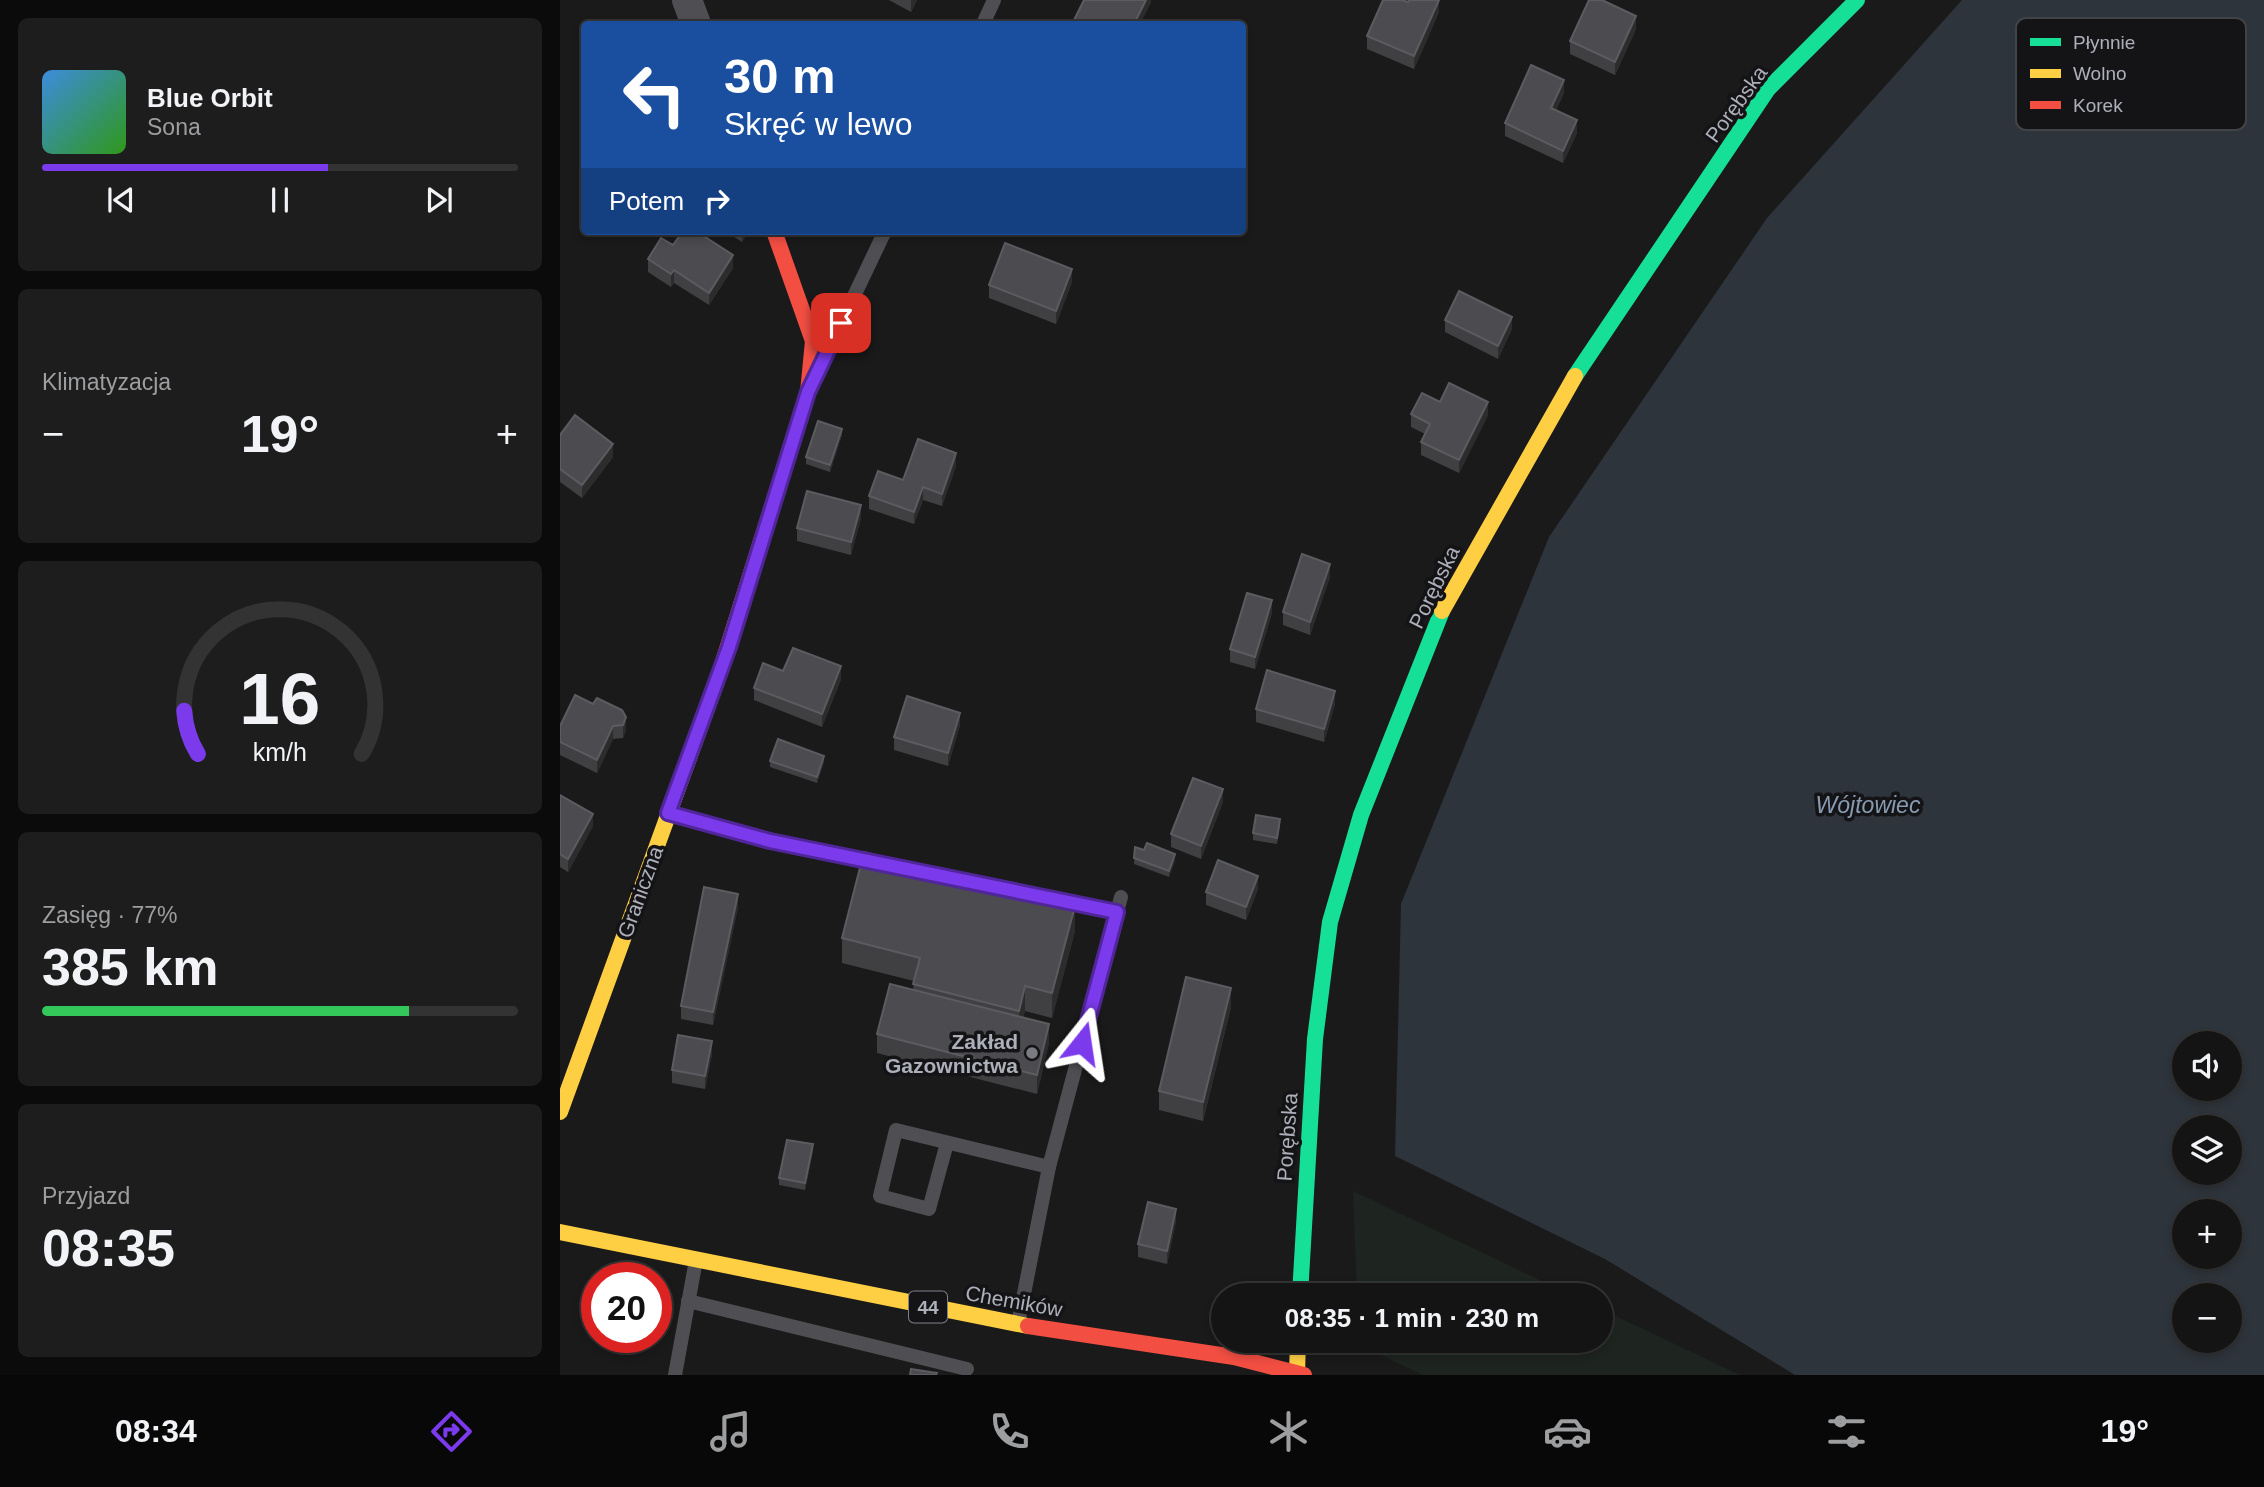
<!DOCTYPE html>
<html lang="pl">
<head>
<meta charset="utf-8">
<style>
  body { margin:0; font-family:Arial,sans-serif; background:#1d1d1d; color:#f1f3f6; height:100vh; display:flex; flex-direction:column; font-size:26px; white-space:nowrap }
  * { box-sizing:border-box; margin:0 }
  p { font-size:23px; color:#9d9ea0 }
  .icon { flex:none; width:38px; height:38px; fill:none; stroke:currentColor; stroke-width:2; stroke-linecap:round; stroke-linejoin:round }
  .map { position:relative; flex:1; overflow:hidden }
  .side { display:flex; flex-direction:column; gap:18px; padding:18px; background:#0b0b0b; width:560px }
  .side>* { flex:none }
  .banner { position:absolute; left:21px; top:21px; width:665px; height:214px; border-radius:7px; box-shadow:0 4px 10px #0003,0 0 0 2px #333334; background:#1a4fa0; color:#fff; overflow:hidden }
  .fabs { position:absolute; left:1612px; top:1031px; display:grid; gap:14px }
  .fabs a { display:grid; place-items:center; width:70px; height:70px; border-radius:50%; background:#141414; box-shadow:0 4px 10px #0003,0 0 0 2px #333334; font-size:35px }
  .speed { position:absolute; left:21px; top:1262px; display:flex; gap:14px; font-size:35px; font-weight:700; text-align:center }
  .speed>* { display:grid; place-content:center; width:91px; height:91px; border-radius:50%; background:#141414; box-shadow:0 4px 10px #0003,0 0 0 2px #333334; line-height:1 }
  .speed .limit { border:10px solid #d22; background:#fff; color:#111 }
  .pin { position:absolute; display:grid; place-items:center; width:60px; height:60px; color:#fff; margin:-30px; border-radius:14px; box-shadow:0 4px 10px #0006 }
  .me { position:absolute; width:77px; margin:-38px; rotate:15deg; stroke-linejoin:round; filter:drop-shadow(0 0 5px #0008) }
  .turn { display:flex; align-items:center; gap:24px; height:147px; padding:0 28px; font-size:32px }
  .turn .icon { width:91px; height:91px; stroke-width:2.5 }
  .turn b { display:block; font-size:49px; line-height:60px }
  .then { display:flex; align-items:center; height:66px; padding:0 28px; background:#0003; gap:14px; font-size:26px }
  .big { font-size:52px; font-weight:700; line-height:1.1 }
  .side .card { flex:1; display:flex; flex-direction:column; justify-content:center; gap:10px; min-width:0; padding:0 24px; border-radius:10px; background:#1d1d1d }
  .side .dial { align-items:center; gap:0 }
  .dial svg { height:182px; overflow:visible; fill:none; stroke:#333334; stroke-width:7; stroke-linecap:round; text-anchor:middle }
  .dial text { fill:#f1f3f6; stroke:none }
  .song { display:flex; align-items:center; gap:21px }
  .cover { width:84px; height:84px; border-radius:10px; background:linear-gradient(135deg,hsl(210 70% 55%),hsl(110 70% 35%)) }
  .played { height:7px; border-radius:4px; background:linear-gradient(90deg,#7c3aed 60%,#333334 60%) }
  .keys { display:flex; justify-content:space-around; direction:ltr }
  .heat { display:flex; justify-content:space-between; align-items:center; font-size:38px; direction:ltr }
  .charge { height:10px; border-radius:5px; background:linear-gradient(90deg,#34c759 77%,#333334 0) }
  .trip { position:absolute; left:651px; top:1283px; width:402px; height:70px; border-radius:35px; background:#141414; box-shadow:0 4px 10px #0003,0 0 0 2px #333334; font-weight:700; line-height:70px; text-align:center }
  .tabs { display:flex; height:112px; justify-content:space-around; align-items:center; background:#080808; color:#9d9ea0 }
  .tabs .icon { width:49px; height:49px }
  .tabs .selected { color:#7c3aed }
  .tabs b { font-size:32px; color:#f1f3f6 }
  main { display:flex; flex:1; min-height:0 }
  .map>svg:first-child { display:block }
</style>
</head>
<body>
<main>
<section class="side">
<div class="card">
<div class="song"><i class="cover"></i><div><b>Blue Orbit</b><p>Sona</p></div></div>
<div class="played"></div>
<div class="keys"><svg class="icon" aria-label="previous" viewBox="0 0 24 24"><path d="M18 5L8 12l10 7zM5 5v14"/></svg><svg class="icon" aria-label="pause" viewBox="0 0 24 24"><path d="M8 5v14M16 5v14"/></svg><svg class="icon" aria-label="next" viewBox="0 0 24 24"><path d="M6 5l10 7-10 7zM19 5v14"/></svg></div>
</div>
<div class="card"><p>Klimatyzacja</p>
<div class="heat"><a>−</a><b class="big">19°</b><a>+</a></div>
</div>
<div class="card dial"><svg viewBox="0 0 100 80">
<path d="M14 69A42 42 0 1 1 86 69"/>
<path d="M14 69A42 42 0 0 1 8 50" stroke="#7c3aed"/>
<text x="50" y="56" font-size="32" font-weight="700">16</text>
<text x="50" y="72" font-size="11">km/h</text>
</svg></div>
<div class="card"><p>Zasięg · 77%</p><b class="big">385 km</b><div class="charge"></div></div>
<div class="card"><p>Przyjazd</p><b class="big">08:35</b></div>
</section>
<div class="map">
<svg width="1704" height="1375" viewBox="0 0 1704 1375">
  <rect width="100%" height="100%" fill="#1a1a1a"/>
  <g fill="#1e2420">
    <polygon points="793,1191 1011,1295 797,1295"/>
    <polygon points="1041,1309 1180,1375 863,1375 798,1344 798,1340 1041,1340"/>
  </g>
  <path fill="#2e343b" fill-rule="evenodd" d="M 1402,0 L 1704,0 L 1704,1375 L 1235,1375 L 1045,1259 L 835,1156 L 841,904 L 989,537 L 1207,218 ZM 1624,1043 L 1670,1043 L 1670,1088 L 1624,1088 ZM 1624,1127 L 1670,1127 L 1670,1172 L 1624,1172 ZM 1624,1211 L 1670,1211 L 1670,1256 L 1624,1256 ZM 1624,1295 L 1670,1295 L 1670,1340 L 1624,1340 Z"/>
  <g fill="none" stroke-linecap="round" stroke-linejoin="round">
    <g stroke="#4f4f53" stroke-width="14">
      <polyline points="423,24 434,0"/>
      <polyline points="264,359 325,231"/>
      <polyline points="110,813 210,841 318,862"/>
      <polyline points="407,880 557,912"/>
      <path d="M 387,1143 L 369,1209 L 320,1196 L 336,1130 C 387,1142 438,1155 489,1167"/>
      <polyline points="128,1301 407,1369"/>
      <polyline points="458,1324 489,1167 561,897"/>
      <polyline points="115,1375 136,1260"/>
    </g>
    <polyline stroke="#4f4f53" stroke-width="30" points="127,0 136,24"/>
    <g stroke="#16e098" stroke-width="16">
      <polyline points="1015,376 1208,89 1297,0"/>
      <polyline points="740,1295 755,1039 770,922 801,815 882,611"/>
    </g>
    <g stroke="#ffcf43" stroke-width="16">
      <polyline points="882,611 1015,376"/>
      <polyline points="0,1112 157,681"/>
      <polyline points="0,1232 468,1326"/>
      <polyline points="737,1375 738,1340"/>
    </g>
    <g stroke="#f24e42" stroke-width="16">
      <polyline points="157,681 248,392 253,341 214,231"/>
      <polyline points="468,1326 674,1357 744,1375"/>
    </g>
  </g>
  <g fill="#404043">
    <polygon points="329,0 357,0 351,12"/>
    <polygon points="879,12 854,69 807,49 807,36"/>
    <polygon points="1076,29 1055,75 1010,54 1010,41"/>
    <polygon points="1004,93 996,110 1017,133 1003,163 945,136 945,123"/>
    <polygon points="165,231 189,231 182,242"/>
    <polygon points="113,245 173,268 149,305 114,283 111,287 88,272 88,259"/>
    <polygon points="512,282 496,324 429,298 429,285"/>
    <polygon points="885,320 952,329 938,359 885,332"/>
    <polygon points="880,402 928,415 899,473 861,455 861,442 865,434 851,427 851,414"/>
    <polygon points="0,435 53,457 22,498 0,482"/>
    <polygon points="282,435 270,472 246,464 246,457"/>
    <polygon points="396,466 382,506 363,500 354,524 309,509 309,496 343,480"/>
    <polygon points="301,518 291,555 237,541 237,528"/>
    <polygon points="770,577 750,635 723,625 723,612"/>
    <polygon points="712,613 695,669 670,662 670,649"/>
    <polygon points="223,671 281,679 262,727 194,700 194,688"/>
    <polygon points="33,704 62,710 66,730 63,738 53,739 37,773 0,755 0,726"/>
    <polygon points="775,704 764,742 696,722 696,709"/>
    <polygon points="400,725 388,766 334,750 334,737"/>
    <polygon points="210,761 264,762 257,783 210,767"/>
    <polygon points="0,795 33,826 8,872 0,867"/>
    <polygon points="663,802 641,859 611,847 611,834"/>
    <polygon points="720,826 717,844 693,840 693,833"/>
    <polygon points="575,847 615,861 609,877 574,864"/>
    <polygon points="698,889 686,920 646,905 646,892"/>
    <polygon points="178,907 153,1025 121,1019 121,1006"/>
    <polygon points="515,931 492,1018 465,1011 463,1018 489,1043 477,1094 317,1053 317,1034 353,990 354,981 282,963 282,938"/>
    <polygon points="671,1007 643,1121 599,1110 599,1091"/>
    <polygon points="152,1054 145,1089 112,1083 112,1070"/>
    <polygon points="253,1151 245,1190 219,1185 219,1178"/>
    <polygon points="616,1221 607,1264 578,1257 578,1244"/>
  </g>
  <g fill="#2c2c2d">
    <polygon points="351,0 357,0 351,12"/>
    <polygon points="586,0 591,0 591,3 580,24 574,24"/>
    <polygon points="879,0 879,12 854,69 854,56"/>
    <polygon points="1076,16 1076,29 1055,75 1055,62"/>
    <polygon points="1004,80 1004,93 991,121 991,108"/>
    <polygon points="1017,120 1017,133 1003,163 1003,151"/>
    <polygon points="182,231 189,231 182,242"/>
    <polygon points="173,255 173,268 149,305 149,293"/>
    <polygon points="512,269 512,282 496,324 496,311"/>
    <polygon points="114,270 114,283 111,287 111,274"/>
    <polygon points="952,317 952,329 938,359 938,346"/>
    <polygon points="928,402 928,415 899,473 899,460"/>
    <polygon points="282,429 282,435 270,472 270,465"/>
    <polygon points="53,444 53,457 22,498 22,485"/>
    <polygon points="396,453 396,466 382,506 382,494"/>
    <polygon points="363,487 363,500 354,524 354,512"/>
    <polygon points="301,505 301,518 291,555 291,542"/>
    <polygon points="770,564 770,577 750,635 750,622"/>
    <polygon points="712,600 712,613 695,669 695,657"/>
    <polygon points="281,666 281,679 262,727 262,714"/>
    <polygon points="775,691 775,704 764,742 764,729"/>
    <polygon points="400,713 400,725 388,766 388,753"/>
    <polygon points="66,717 66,730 63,738 63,725"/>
    <polygon points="53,726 53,739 37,773 37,760"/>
    <polygon points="264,756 264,762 257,783 257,777"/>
    <polygon points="663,789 663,802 641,859 641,846"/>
    <polygon points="33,814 33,826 8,872 8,859"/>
    <polygon points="615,854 615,861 609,877 609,871"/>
    <polygon points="698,876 698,889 686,920 686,907"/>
    <polygon points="178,894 178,907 153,1025 153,1012"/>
    <polygon points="515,906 515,931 492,1018 492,993"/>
    <polygon points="465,986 465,1011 459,1035 459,1011"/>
    <polygon points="671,988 671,1007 643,1121 643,1102"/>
    <polygon points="489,1024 489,1043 477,1094 477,1075"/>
    <polygon points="152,1041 152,1054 145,1089 145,1076"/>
    <polygon points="253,1144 253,1151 245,1190 245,1183"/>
    <polygon points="616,1209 616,1221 607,1264 607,1251"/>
  </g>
  <g fill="#4c4c50" stroke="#5b5c60" stroke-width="2">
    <polygon points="524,0 586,0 574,24 512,24"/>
    <polygon points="823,0 842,0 848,2 849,0 879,0 854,56 807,36"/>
    <polygon points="1029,0 1042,0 1076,16 1055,62 1010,41"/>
    <polygon points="971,65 1004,80 991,108 1017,120 1003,151 945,123"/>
    <polygon points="123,231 126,231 133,235 136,231 173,255 149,293 114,270 111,274 88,259 101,238 113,245"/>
    <polygon points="445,243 512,269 496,311 429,285"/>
    <polygon points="899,291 952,317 938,346 885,320"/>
    <polygon points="889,383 928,402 899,460 861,442 870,424 851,414 862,393 880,402"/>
    <polygon points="15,415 53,444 22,485 0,469 0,435"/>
    <polygon points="258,421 282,429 270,465 246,457"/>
    <polygon points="358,439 396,453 382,494 363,487 354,512 309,496 318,471 343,480"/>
    <polygon points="247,491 301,505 291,542 237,528"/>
    <polygon points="742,554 770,564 750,622 723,612"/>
    <polygon points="687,593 712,600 695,657 670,649"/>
    <polygon points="233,648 281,666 262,714 194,688 203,663 223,671"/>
    <polygon points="707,670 775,691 764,729 696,709"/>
    <polygon points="15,695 33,704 37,698 62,710 66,717 63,725 53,726 37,760 0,742 0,726"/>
    <polygon points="347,696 400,713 388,753 334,737"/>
    <polygon points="218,739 264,756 257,777 210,761"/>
    <polygon points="633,778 663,789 641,846 611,834"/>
    <polygon points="0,795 33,814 8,859 0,854"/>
    <polygon points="696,815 720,819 717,838 693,833"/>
    <polygon points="587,843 615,854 609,871 574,858 575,847 584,850"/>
    <polygon points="304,852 515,906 492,993 465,986 459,1011 353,984 360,958 282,938"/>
    <polygon points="658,860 698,876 686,907 646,892"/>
    <polygon points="144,887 178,894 153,1012 121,1006"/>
    <polygon points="626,977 671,988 643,1102 599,1091"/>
    <polygon points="330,984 489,1024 477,1075 317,1034"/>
    <polygon points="118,1035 152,1041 145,1076 112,1070"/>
    <polygon points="227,1140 253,1144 245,1183 219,1178"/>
    <polygon points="588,1202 616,1209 607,1251 578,1244"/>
    <polygon points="351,1369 377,1373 376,1375 350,1375"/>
  </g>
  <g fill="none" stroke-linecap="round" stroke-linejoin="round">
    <g stroke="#51269a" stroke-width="18">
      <polyline id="route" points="281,323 248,392 169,647 108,813 210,841 557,912 522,1043"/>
    </g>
    <use href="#route" stroke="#7c3aed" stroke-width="12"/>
  </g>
  <circle fill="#7a7c82" stroke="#141416" stroke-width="2.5" cx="472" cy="1053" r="7"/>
  <g text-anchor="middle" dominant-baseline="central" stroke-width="7" stroke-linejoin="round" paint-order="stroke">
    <rect fill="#141416" stroke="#7f8189" stroke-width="2" x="349" y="1291.5" width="38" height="31" rx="5"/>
    <g font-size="19" font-weight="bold" fill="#adb0ba">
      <text x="368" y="1307">44</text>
    </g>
    <g font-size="21" fill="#adb0ba" stroke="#141416">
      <text transform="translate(1176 104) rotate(-54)">Porębska</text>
      <text transform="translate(874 587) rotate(-64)">Porębska</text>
      <text transform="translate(80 892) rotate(-70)">Graniczna</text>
      <text transform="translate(727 1137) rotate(-86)">Porębska</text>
      <text transform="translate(454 1301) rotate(10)">Chemików</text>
    </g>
    <g font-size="21" font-weight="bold" fill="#adb0ba" stroke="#141416" text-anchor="end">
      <text x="458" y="1041">Zakład<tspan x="458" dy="24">Gazownictwa</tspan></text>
    </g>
    <g font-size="23" font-style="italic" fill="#879bb2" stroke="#141416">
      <text x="1308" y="805">Wójtowiec</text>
    </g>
  </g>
  <rect x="1456" y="18" width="230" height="112" rx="10" fill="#141416" stroke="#424347" stroke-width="2"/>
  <rect x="1470" y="38" width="31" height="8" fill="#16e098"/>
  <rect x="1470" y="69" width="31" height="9" fill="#ffcf43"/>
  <rect x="1470" y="101" width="31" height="8" fill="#f24e42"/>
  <g font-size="19" fill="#adb0ba">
    <text x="1513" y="49">Płynnie</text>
    <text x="1513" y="80">Wolno</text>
    <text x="1513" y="112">Korek</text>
  </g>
</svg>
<div class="fabs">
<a><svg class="icon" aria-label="sound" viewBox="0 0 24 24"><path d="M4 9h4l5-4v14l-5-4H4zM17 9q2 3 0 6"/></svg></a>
<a><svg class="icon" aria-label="layers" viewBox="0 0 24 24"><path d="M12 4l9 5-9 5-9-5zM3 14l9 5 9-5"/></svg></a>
<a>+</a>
<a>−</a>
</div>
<div class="speed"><div class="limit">20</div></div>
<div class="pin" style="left:281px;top:323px;background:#d93025"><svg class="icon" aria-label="arrive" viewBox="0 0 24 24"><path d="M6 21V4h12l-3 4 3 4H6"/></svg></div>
<svg class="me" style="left:522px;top:1043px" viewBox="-20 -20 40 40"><path d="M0-17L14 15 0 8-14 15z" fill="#7c3aed" stroke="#fff" stroke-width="4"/></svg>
<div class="trip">08:35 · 1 min · 230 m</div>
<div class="banner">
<div class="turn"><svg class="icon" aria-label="left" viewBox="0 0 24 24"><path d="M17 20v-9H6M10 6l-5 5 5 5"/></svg><div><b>30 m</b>Skręć w lewo</div></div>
<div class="then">Potem<svg class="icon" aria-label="right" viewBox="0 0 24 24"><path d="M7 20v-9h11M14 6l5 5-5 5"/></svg></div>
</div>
</div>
</main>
<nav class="tabs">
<b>08:34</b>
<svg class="icon selected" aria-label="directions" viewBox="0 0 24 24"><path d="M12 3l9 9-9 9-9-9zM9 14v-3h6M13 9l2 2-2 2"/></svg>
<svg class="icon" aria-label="music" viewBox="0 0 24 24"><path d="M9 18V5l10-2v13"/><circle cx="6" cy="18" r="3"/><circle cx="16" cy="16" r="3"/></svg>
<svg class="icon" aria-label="phone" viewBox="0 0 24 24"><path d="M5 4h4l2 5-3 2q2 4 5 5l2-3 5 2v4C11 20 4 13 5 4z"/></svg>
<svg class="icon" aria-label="climate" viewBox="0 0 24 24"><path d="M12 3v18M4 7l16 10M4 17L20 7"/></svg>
<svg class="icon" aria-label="car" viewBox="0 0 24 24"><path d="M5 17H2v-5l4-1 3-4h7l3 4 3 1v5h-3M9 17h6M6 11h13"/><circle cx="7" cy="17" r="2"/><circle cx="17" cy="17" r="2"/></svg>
<svg class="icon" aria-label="filters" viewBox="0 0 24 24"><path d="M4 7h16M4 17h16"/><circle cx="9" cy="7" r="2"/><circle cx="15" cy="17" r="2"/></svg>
<b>19°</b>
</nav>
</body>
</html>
